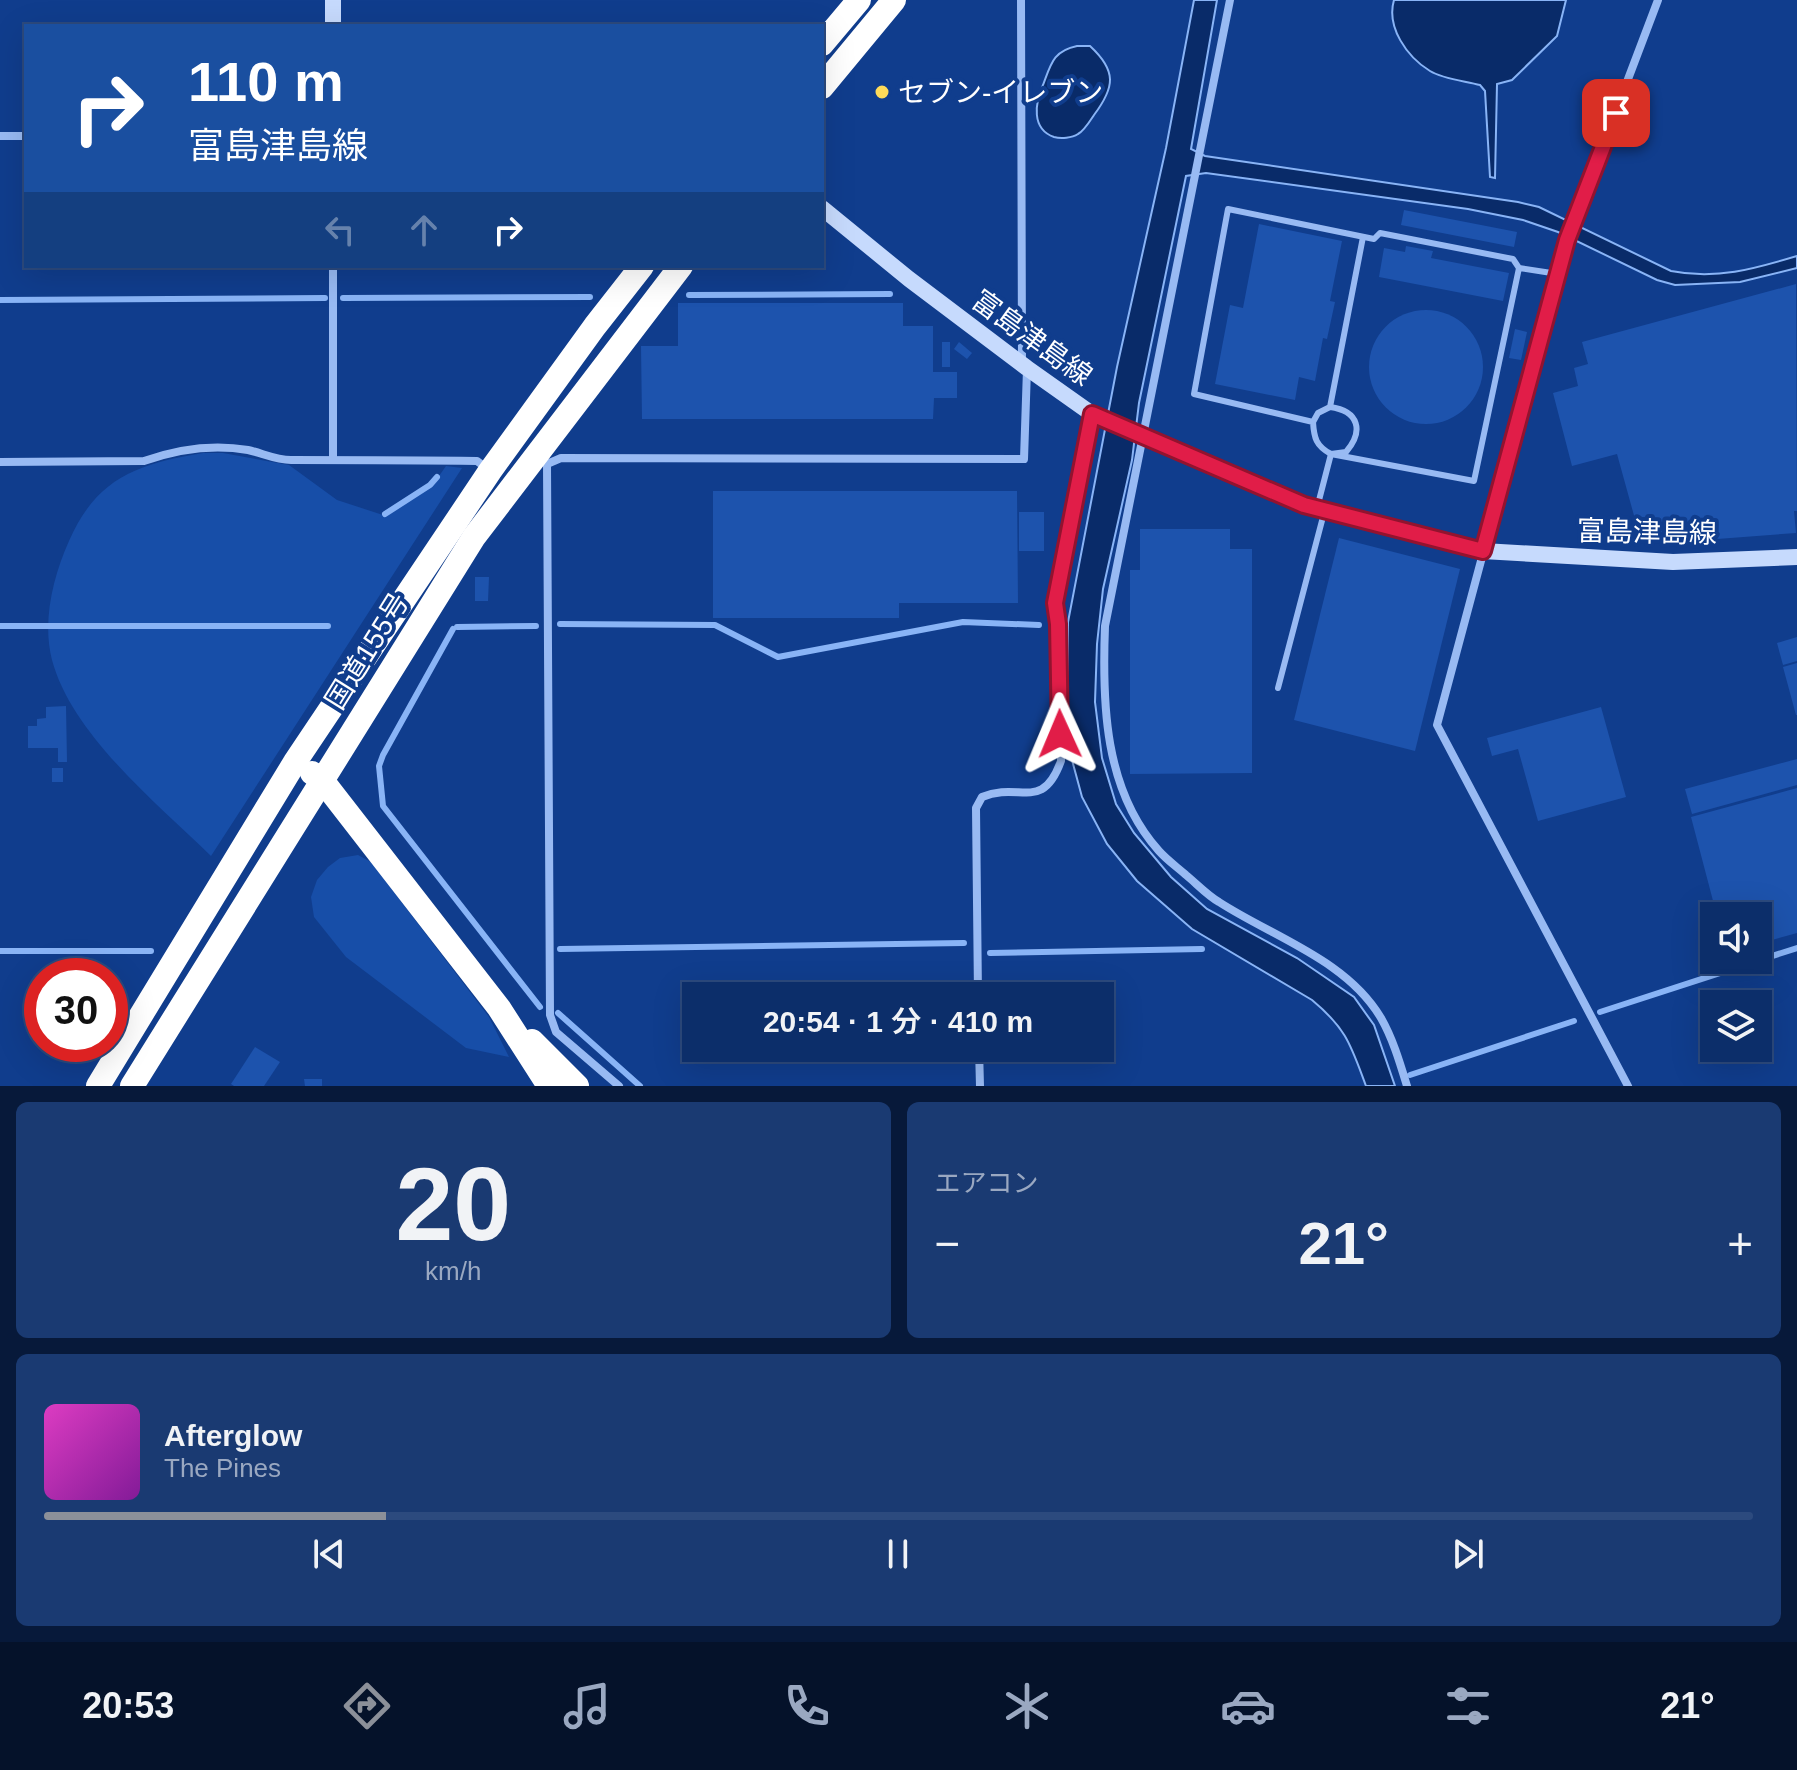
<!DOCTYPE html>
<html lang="ja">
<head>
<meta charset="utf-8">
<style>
  body { margin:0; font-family:Arial,"Noto Sans JP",sans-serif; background:#1a3a72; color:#f1f3f6; height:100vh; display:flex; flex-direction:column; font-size:30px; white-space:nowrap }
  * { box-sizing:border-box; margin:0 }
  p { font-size:26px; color:#9aa8c1 }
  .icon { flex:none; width:44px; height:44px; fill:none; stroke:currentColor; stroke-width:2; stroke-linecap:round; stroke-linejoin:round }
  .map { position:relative; height:1086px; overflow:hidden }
  .sheet { display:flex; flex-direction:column; gap:16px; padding:16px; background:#07193a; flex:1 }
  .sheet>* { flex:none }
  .banner { position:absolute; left:24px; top:24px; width:800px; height:244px; border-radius:0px; box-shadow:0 8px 32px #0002,0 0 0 2px #2c4a7e; background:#1a4fa0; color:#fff; overflow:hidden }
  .controls { position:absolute; left:1700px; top:902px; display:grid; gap:16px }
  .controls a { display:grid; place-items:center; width:72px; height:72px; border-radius:0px; background:#0c2e6a; box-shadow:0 8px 32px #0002,0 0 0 2px #2c4a7e; font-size:40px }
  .speed { position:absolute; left:24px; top:958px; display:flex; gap:16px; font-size:40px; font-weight:700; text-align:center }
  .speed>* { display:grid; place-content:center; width:104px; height:104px; border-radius:50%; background:#0c2e6a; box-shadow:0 8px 32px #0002,0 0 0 2px #2c4a7e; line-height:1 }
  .speed .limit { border:12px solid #d22; background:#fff; color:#111 }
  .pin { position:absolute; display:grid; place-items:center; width:68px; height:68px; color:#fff; margin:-34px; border-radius:16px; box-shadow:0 4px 12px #0006 }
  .me { position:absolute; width:88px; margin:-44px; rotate:359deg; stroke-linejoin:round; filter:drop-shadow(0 0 6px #0008) }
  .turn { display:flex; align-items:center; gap:28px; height:168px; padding:0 32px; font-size:36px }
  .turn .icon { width:104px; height:104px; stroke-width:2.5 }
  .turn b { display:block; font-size:56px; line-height:68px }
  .lanes { display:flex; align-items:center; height:76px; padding:0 32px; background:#0003; justify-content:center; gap:40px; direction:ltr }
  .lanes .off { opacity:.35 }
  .big { font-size:60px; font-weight:600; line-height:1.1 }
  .sheet .widget { flex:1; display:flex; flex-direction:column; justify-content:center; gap:12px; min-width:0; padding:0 28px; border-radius:12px; background:#1a3a72 }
  .sheet .dial { align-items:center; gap:0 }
  .dial b { font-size:104px; line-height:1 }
  .song { display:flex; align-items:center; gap:24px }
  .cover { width:96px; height:96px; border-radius:12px; background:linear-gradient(135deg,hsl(310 70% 55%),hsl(290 70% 35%)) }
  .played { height:8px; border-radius:4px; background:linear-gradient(90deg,#8c9099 20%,#2c4a7e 20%) }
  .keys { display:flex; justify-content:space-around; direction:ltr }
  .heat { display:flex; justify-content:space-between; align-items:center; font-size:44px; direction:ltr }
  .sheet .tiles { flex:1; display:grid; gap:16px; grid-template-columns:1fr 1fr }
  .widget:last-child { grid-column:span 2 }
  .trip { position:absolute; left:682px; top:982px; width:432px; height:80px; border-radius:0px; background:#0c2e6a; box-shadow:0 8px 32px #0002,0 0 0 2px #2c4a7e; font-weight:600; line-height:80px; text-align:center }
  .menu { display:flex; height:128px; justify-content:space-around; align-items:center; background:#05122a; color:#9aa8c1 }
  .menu .icon { width:56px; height:56px }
  .menu .active { color:#8c9099 }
  .menu b { font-size:36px; color:#f1f3f6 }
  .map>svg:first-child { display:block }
</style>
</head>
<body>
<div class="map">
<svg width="1797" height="1086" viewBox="0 0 1797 1086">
  <rect width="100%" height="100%" fill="#103d8d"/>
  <g fill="#174ea8">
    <path d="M 203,453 L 223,453 L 289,465 L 337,500 L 386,516 L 432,486 L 446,466 L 462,468 L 211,856 C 158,804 72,735 52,660 C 42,621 53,577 69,541 C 97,477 138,464 203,453 Z"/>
    <polygon points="358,855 371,862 489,1017 509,1057 466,1048 346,957 314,917 311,897 317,880 328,867 340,858"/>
  </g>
  <g fill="#092b69" stroke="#89b4f6" stroke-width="2">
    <path d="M 1194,0 L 1217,0 L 1191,149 L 1205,156 L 1518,202 L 1539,207 L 1671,271 C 1716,280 1754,269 1797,256 L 1797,268 L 1740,282 L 1675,285 L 1657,280 L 1558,232 L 1523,220 L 1468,209 L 1206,173 L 1186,176 L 1139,403 L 1132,460 L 1103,589 L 1097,644 L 1095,702 L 1102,758 L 1116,804 L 1134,833 L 1171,877 L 1207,909 L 1297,958 L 1354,997 L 1374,1025 L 1395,1086 L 1366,1086 C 1351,1046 1347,1029 1312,1000 L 1192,929 L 1137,881 L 1107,844 L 1082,797 L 1072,760 L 1067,702 L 1068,622 L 1117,367 L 1166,148 Z"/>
    <path d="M 1394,0 L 1566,0 L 1557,36 L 1512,80 L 1497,84 L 1495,178 L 1490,177 L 1485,91 L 1480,85 C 1465,81 1443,79 1430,71 C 1407,57 1386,27 1394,0 Z"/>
    <path d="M 1077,46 L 1090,46 C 1117,71 1115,87 1094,115 C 1090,121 1084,131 1078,134 C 1072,138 1061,139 1054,137 C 1031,129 1035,103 1043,85 C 1051,64 1053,51 1077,46 Z"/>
  </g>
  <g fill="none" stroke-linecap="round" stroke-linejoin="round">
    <g stroke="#89b4f6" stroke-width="6">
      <polyline points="689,295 890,294"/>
      <polyline points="343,298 590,297"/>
      <polyline points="0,300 325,298"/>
      <polyline points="385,514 430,485 437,477"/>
      <polyline points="560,624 715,625 778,657 963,622 1039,625"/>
      <polyline points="0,626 328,626"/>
      <polyline points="457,627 536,626"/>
      <polyline points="453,629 383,755 379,766 383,806 540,1007"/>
      <polyline points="560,949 964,943"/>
      <polyline points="0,951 151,951"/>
      <polyline points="990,953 1202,949"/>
      <polyline points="1600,1012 1797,948"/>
      <polyline points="558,1013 640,1086"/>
      <polyline points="1410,1075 1574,1021"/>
    </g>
  </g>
  <g fill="#1d53ad">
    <polygon points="1404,210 1517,232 1514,247 1401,225"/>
    <polygon points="1259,224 1342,241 1330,301 1335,302 1327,339 1323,338 1315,381 1299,377 1295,400 1215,384 1230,305 1243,308"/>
    <polygon points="1406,246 1433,251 1431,258 1509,273 1503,301 1379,277 1384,248 1405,252"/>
    <polygon points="1796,284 1797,511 1794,511 1796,533 1704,540 1704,537 1658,537 1659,524 1638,530 1617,454 1572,466 1553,393 1578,386 1574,368 1588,364 1582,342"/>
    <polygon points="678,303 903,303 903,326 933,326 933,372 957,372 957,398 934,398 933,419 642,419 641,346 678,346"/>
    <circle cx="1426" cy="367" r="57"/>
    <polygon points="1515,329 1527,332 1521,360 1509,358"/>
    <rect x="942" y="342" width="8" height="25"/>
    <polygon points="959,342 972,353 967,359 954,349"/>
    <polygon points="713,491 1017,491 1018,603 899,603 899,618 713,618"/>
    <rect x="1019" y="512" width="25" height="39"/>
    <polygon points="1140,529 1230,529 1230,549 1252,549 1252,773 1130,774 1130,570 1140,570"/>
    <polygon points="1339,538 1460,569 1415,751 1294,720"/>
    <polygon points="475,577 489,577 488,601 475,601"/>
    <polygon points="1797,637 1797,661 1783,665 1777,643"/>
    <polygon points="1797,663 1797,715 1796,715 1783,667"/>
    <polygon points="66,706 67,762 58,762 58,748 28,748 28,726 37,726 37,719 46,718 46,707"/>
    <polygon points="1601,707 1626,797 1538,821 1518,749 1492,756 1487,738"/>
    <polygon points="1797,759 1797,785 1692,814 1685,789"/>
    <rect x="52" y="768" width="11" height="14"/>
    <polygon points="1797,788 1797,933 1758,944 1758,916 1717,916 1691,817"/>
    <polygon points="255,1047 280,1062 264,1086 234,1086 231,1084"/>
    <polygon points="304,1079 322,1079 322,1086 305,1086"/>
  </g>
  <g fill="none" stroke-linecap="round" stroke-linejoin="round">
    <g stroke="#98baf3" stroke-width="6">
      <path d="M 1519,268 L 1513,259 L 1380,233 L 1374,239 L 1228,209 L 1194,394 L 1313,422 C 1314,438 1316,446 1331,454 L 1474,481 L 1519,268 L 1558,274"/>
      <polyline points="1313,422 1318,413 1330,407 1363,237"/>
      <path d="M 1317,508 L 1331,454 L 1346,452 C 1364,431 1359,411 1330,407"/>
      <polyline points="1278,688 1324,513"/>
    </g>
    <g stroke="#98baf3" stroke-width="8">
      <polyline points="1021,0 1022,364"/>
      <path d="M 1230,0 L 1105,626 C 1102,703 1104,790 1159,851 C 1167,860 1177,867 1186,875 C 1197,884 1207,895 1219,902 C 1273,937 1347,960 1381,1018 C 1393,1039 1400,1063 1407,1086"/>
      <polyline points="0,136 26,136"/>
      <polyline points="333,458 333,266"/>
      <polyline points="540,458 547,464 550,1015 556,1032 619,1086"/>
      <path d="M 0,462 L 144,461 C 178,449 213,444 248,450 C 262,453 276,460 291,460 C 353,460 415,460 477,461 L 489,470"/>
      <polyline points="547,464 561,458 1024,459 1027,369"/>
      <path d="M 978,996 L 976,808 L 982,797 C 1020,781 1042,813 1061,761 L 1058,624 L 1055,603 L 1092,414"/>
      <polyline points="979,1048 980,1086"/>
      <polyline points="1628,1086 1437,725 1567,240 1658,0"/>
    </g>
    <g stroke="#c6dafd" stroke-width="16">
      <polyline points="333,0 333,26"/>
      <polyline points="822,208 909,279 1027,368 1092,414 1304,505 1483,551 1673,562 1797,557"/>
    </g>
    <g stroke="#fff" stroke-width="24">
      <polyline points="822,44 859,0"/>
      <polyline points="822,87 894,0"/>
      <polyline points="312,773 322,780 499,1008 549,1086"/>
      <polyline points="532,1041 577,1086"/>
      <polyline points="98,1086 295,762 490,471 595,326 642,266"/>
      <polyline points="132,1086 474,537 681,266"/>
    </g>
  </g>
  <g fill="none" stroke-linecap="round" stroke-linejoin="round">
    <g stroke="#92132f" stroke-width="20">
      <polyline id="route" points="1060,734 1058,624 1055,603 1092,414 1304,505 1483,551 1567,240 1616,113"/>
    </g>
    <use href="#route" stroke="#e11d48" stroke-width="14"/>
  </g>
  <circle fill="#ffdb59" stroke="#103d8d" stroke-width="3" cx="882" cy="92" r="8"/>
  <g text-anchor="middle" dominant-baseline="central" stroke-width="8" stroke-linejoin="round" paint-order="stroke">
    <g font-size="28" fill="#fff" stroke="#103d8d" text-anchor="start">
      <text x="898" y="92">セブン-イレブン</text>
    </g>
    <g font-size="28" fill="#fff" stroke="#103d8d">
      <text transform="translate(1032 338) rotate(36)">富島津島線</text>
      <text transform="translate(1647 532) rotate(1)">富島津島線</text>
      <text transform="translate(367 651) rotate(-58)">国道155号</text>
    </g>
  </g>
</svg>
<div class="controls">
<a><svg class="icon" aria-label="sound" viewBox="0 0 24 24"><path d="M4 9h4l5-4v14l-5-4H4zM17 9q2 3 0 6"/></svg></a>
<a><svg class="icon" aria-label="layers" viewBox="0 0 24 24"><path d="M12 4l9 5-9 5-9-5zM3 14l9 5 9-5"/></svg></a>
</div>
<div class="speed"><div class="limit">30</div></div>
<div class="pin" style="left:1616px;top:113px;background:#d93025"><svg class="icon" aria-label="arrive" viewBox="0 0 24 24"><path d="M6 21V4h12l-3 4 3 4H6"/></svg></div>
<svg class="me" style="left:1060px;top:734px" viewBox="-20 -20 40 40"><path d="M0-17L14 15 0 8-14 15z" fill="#e11d48" stroke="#fff" stroke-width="4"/></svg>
<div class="trip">20:54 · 1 分 · 410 m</div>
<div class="banner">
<div class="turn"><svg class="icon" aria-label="right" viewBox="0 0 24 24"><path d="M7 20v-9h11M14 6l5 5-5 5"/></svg><div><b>110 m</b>富島津島線</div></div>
<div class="lanes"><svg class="icon off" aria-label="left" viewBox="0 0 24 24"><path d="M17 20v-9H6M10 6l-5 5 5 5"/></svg><svg class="icon off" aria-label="ahead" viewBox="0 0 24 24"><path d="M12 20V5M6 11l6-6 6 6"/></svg><svg class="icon" aria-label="right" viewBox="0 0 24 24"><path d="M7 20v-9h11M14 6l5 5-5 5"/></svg></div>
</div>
</div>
<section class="sheet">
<div class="tiles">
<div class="widget dial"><b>20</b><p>km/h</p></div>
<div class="widget"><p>エアコン</p>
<div class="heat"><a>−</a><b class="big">21°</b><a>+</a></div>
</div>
<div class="widget">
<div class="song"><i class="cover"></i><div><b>Afterglow</b><p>The Pines</p></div></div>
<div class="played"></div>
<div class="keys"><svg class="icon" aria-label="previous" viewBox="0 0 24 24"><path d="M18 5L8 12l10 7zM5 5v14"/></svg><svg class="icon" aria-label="pause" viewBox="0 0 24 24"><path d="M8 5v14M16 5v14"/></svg><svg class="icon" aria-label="next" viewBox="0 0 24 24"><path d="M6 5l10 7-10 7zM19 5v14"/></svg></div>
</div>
</div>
</section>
<nav class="menu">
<b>20:53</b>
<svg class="icon active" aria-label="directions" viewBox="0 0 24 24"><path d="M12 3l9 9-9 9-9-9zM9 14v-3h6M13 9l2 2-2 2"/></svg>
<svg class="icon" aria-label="music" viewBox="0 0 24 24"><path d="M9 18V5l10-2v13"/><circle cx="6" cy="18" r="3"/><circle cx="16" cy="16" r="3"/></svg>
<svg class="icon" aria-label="phone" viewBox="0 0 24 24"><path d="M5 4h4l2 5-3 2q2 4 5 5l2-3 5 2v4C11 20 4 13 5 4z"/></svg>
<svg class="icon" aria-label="climate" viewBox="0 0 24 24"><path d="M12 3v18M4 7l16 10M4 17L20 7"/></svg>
<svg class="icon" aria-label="car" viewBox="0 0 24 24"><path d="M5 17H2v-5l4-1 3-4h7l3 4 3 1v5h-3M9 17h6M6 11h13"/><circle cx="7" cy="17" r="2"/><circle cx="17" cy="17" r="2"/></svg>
<svg class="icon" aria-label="filters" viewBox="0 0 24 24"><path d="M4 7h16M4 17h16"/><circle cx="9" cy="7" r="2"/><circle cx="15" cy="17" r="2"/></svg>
<b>21°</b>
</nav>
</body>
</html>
